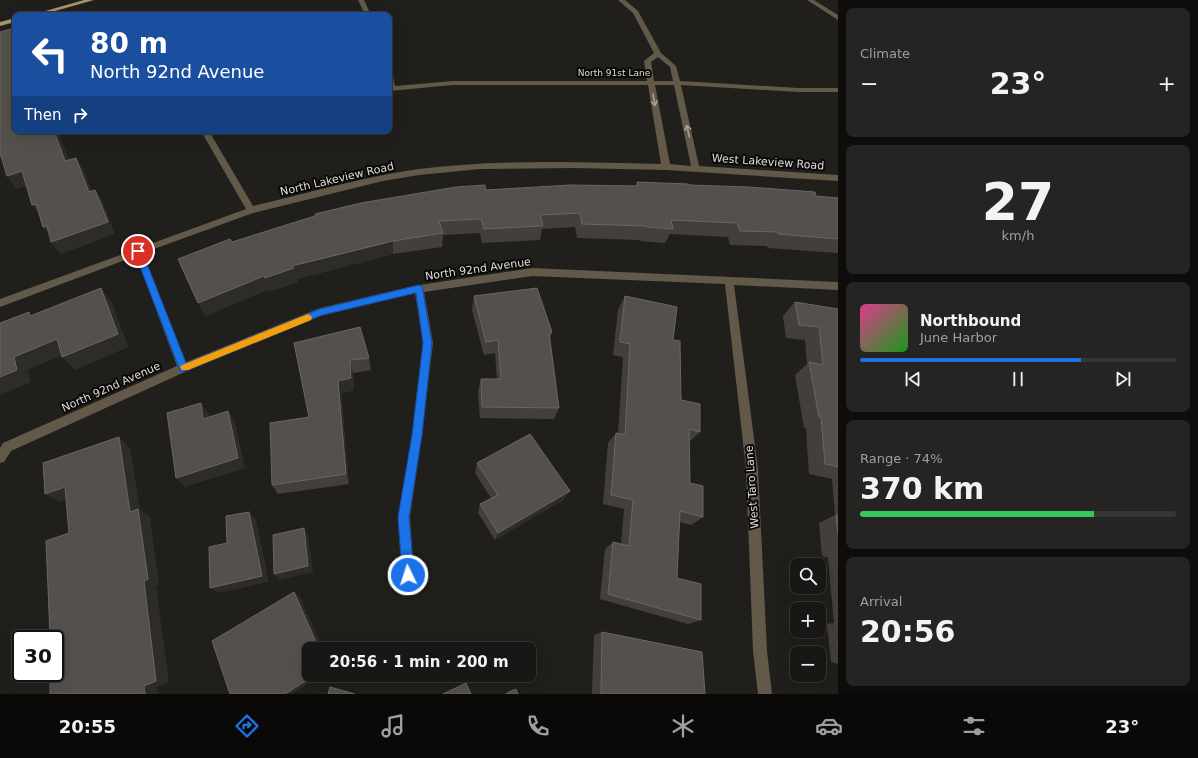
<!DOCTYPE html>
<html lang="en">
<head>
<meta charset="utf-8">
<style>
  body { margin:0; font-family:"DejaVu Sans",sans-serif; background:#262422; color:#f1f3f6; height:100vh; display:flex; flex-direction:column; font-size:15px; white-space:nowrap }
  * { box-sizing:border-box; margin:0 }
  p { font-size:13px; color:#9f9fa0 }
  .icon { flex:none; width:22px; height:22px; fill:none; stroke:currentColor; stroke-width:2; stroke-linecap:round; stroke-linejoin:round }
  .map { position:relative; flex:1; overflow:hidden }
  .panel { display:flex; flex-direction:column; gap:8px; padding:8px; background:#0e0d0c; width:360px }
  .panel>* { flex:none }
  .hud { position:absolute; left:12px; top:12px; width:380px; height:122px; border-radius:8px; box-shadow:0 4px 16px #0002,0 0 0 1px #373634; background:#1a4fa0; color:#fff; overflow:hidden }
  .tools { position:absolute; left:790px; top:558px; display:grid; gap:8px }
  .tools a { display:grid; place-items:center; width:36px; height:36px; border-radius:8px; background:#191715; box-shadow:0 4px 16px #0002,0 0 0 1px #373634; font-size:20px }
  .speed { position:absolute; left:12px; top:630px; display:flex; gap:8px; font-size:20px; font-weight:700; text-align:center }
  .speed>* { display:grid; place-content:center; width:52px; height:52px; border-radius:50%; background:#191715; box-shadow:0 4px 16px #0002,0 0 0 1px #373634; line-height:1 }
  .speed .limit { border:2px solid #111; border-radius:6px; background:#fff; color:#111 }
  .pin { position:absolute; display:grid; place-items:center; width:34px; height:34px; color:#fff; margin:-17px; border:2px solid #fff; border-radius:50%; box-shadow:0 1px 4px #0007 }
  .me { position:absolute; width:44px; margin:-22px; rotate:356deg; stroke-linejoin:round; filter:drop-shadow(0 0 3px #0008) }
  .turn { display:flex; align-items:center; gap:14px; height:84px; padding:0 12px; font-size:18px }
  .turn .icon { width:52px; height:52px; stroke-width:2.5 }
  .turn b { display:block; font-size:28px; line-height:34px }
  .then { display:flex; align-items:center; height:38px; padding:0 12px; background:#0003; gap:8px; font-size:15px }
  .big { font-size:30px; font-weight:700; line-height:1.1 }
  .panel .widget { flex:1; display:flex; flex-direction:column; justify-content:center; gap:6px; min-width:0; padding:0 14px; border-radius:8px; background:#262422 }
  .panel .dial { align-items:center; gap:0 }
  .dial b { font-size:52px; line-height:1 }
  .song { display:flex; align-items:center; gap:12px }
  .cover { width:48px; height:48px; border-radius:6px; background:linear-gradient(135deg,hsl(330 70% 55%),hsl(120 70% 35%)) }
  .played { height:4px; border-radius:2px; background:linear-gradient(90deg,#1a73e8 70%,#373634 70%) }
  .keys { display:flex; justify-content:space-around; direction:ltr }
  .heat { display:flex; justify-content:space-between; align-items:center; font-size:22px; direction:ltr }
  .charge { height:6px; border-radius:3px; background:linear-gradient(90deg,#34c759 74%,#373634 0) }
  .trip { position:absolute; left:302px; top:642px; width:234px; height:40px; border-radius:8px; background:#191715; box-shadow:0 4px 16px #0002,0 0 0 1px #373634; font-weight:700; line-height:40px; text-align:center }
  .menu { display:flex; height:64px; justify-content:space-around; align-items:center; background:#0a0908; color:#9f9fa0 }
  .menu .icon { width:28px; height:28px }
  .menu .selected { color:#1a73e8 }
  .menu b { font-size:18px; color:#f1f3f6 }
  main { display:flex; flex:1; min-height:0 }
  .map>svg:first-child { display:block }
</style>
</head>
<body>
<main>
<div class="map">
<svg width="838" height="694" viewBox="0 0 838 694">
  <rect width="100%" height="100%" fill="#211f1c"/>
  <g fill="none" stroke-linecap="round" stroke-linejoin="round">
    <g fill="#625949" fill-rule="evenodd">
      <polygon points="358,0 364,0 371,15 365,15"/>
      <path d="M 618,0 L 625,0 L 638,11 L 661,53 L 676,66 L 680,81 L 798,88 L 838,88 L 838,92 L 798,92 L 681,85 L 699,166 L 838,175 L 838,181 L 666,170 L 574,168 L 480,169 L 419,175 L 383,181 L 253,213 L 143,253 L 186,362 L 320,308 L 413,286 L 532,268 L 838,282 L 838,290 L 734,285 L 758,469 L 767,651 L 772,694 L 758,694 L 753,651 L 746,469 L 725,284 L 532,276 L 424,292 L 433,343 L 422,435 L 410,517 L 415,589 L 413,593 L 409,595 L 405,593 L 403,589 L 398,517 L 412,435 L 423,343 L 415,293 L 321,316 L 187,371 L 11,451 L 4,462 L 0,463 L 0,448 L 3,443 L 177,366 L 136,256 L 0,307 L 0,299 L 246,209 L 201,131 L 209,131 L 253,206 C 308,193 363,177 419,169 C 499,159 581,162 661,164 L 648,85 L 453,85 L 389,91 L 389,75 L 393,77 L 395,86 L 453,81 L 647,81 L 644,61 L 654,53 L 633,13 ZM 658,57 L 670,67 L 673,81 L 654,81 L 651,62 ZM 655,85 L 674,85 L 691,166 L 670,164 Z"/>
      <polygon points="807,0 814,0 838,15 838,20"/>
      <polygon points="173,11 187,15 158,15 159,14"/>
    </g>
    <g fill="#a69370" fill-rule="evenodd">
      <polygon points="84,0 94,0 41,15 31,15"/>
      <polygon points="15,18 15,22 0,26 0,22"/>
    </g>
  </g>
  <g fill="#43403c">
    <polygon points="637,182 689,185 838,198 838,253 768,248 767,246 730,245 728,237 670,234 665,243 640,241 640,240 577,238 575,227 542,229 540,240 482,243 480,233 443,235 442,247 393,254 297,279 298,282 270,291 269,289 205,316 232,242 486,190 635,186"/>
    <polygon points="474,296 552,332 550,339 559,408 554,419 480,418 478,391 481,379 497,379 495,353 484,355 472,310"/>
    <polygon points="625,296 673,340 681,400 700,432 689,442 690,483 703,517 691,525 679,522 677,578 701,620 688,624 600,599 605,549 613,542 621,544 624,509 603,504 608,443 616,433 618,433 623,357 613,355 618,310"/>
    <polygon points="795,302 838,309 838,664 831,662 827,624 834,623 828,558 822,556 819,523 835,515 832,479 809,474 806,428 804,428 795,375 807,364 805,340 786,338 783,316"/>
    <polygon points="360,327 369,358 371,370 353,373 354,390 341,393 349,484 278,494 272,485 309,417"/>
    <polygon points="477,463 570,491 563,500 495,540 478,513 480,504 491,498 475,473"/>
    <polygon points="602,632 705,694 592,694 594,635"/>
    <polygon points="516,689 518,694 504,694 511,690"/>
  </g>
  <g fill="#2e2c28">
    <polygon points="54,131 58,131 74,174 65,161"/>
    <polygon points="76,158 84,170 97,204 89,192"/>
    <polygon points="22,171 31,184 16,189 7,176"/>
    <polygon points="95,190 103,202 115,234 61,254 51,242"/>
    <polygon points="36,204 42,217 32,205"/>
    <polygon points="47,226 53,239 43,227"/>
    <polygon points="393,241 393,254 297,279 298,282 270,291 265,278 292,266"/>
    <polygon points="264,276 269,289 205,316 198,303"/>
    <polygon points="101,288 112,302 128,347 75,370 62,357"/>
    <polygon points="57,339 69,352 28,370 31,382 0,395 0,377 14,357"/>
    <polygon points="350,360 353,373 354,390 341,393 349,484 346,474 338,381"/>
    <polygon points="201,403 209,414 212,430 203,419"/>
    <polygon points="228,411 235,423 245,468 185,487 176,478"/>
    <polygon points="119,437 130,448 140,510 150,517 159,585 156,586 169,682 157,687 158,694 145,694 130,512"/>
    <polygon points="65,487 79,496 60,502 45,494"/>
    <polygon points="570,491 563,500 495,540 498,533"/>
    <polygon points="249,512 256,520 269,582 219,593 210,588"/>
    <polygon points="304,528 308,536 313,572 280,580 274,574"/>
    <polygon points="294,592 300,597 323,649 319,649"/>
    <polygon points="315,675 322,675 292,694 285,694"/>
  </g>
  <g fill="#54514d" stroke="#696763">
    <polygon points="15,28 15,131 54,131 65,161 76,158 89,192 95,190 108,222 51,242 47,226 43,227 36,204 32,205 22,171 7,176 0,153 0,32"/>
    <polygon points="637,182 688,184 689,185 749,187 815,192 816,196 838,198 838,239 778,234 778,232 740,231 737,223 671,220 673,229 647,227 646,226 582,224 580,213 540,215 543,226 484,229 481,219 439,221 443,233 393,241 292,266 294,268 265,278 264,276 198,303 178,259 230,239 232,242 315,216 315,214 361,203 456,187 485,185 486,190 571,185 638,186"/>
    <polygon points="101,288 118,334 62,357 57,339 14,357 17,370 0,377 0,323 29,312 30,316"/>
    <polygon points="537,288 552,332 549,333 559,408 482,407 481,379 501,379 498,340 486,342 474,296"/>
    <polygon points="625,296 677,307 673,340 680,341 681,400 700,404 700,432 689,429 690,483 703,486 703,517 680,511 677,578 701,584 701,620 608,594 613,542 629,546 633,500 611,495 616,433 625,435 630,344 620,342"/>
    <polygon points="795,302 838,309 838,467 825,464 821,417 819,417 809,362 823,365 819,327 799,325"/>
    <polygon points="360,327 369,358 350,360 351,378 338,381 346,474 272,485 270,423 309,417 294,343"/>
    <polygon points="201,403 203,419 228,411 238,458 176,478 167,413"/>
    <polygon points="530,434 570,491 498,533 480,504 498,495 477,463"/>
    <polygon points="119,437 130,512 138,509 148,579 144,581 156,681 144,686 145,694 50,694 50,673 55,673 55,639 49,639 49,636 50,635 46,541 69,533 65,487 45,494 43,463"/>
    <polygon points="249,512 262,576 210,588 209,547 227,543 226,516"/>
    <polygon points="836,515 838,515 838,534"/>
    <polygon points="304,528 308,566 274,574 273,535"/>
    <polygon points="294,592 319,649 309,649 309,675 315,675 285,694 230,694 212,641"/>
    <polygon points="602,632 702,652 705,694 601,694"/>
    <polygon points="466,683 471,694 443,694"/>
    <polygon points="330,687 355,694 328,694"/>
    <polygon points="516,689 518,694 506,694"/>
  </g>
  <defs><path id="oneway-shaft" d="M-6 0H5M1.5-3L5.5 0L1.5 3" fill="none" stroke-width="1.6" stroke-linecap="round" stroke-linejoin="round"/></defs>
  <g stroke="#a7a299">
    <use href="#oneway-shaft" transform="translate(654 100) rotate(80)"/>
    <use href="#oneway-shaft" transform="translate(688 131) rotate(-103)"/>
  </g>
  <polygon fill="#1a73e8" stroke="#114b97" points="138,248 142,251 186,363 320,309 419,285 422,286 432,343 422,435 409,517 414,575 412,579 408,580 404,579 402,575 398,517 412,435 423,343 416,293 322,315 183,372 180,371 179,368 134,251"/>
  <polygon fill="#f59e0b" points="308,314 312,317 311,320 188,370 182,370 180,367 182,365"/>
  <g text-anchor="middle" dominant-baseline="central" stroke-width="4" stroke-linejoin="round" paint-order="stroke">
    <g font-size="9" fill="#dfdddb" stroke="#0a0908">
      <text x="614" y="73">North 91st Lane</text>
    </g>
    <g font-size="11" fill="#dfdddb" stroke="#0a0908">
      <text transform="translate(768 162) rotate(4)">West Lakeview Road</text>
      <text transform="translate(337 179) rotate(-13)">North Lakeview Road</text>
      <text transform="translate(478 269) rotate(-8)">North 92nd Avenue</text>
      <text transform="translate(111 387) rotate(-24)">North 92nd Avenue</text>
      <text transform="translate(752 487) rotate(-94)">West Taro Lane</text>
    </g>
  </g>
</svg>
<div class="tools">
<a><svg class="icon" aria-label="search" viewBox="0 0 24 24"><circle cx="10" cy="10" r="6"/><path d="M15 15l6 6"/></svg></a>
<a>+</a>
<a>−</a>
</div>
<div class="speed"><div class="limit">30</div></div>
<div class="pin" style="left:138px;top:251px;background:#d93025"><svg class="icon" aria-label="arrive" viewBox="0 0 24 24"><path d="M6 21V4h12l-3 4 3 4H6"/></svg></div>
<svg class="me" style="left:408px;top:575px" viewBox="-20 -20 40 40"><circle r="17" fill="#1a73e8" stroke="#fff" stroke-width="3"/><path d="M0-11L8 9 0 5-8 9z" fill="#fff"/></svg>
<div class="trip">20:56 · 1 min · 200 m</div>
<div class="hud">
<div class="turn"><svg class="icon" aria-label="left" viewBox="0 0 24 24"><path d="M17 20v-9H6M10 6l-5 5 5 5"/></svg><div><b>80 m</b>North 92nd Avenue</div></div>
<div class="then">Then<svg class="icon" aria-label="right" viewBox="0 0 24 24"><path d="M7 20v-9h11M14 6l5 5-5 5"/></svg></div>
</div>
</div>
<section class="panel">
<div class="widget"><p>Climate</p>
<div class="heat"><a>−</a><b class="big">23°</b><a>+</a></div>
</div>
<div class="widget dial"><b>27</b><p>km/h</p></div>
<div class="widget">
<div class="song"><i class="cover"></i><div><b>Northbound</b><p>June Harbor</p></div></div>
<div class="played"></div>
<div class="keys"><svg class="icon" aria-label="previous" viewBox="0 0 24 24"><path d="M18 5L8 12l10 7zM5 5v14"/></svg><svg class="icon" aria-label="pause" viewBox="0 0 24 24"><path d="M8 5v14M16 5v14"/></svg><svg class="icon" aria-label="next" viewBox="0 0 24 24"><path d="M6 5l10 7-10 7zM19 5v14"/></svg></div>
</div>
<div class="widget"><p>Range · 74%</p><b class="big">370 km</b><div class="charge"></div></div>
<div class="widget"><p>Arrival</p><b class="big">20:56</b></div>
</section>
</main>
<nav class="menu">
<b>20:55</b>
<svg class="icon selected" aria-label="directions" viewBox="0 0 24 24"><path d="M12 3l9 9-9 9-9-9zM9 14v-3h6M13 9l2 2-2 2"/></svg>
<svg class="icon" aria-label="music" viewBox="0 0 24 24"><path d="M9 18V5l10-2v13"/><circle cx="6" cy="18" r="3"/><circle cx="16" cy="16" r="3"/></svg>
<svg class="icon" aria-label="phone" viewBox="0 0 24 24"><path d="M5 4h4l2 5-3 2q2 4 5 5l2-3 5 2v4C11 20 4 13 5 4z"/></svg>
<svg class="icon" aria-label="climate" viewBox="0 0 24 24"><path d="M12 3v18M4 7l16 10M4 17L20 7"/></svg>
<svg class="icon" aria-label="car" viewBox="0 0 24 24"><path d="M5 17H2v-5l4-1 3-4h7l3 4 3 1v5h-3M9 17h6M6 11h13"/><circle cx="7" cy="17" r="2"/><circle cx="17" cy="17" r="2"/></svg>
<svg class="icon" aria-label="filters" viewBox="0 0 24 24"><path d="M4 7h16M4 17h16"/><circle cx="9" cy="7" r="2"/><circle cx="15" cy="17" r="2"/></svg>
<b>23°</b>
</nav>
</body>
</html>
